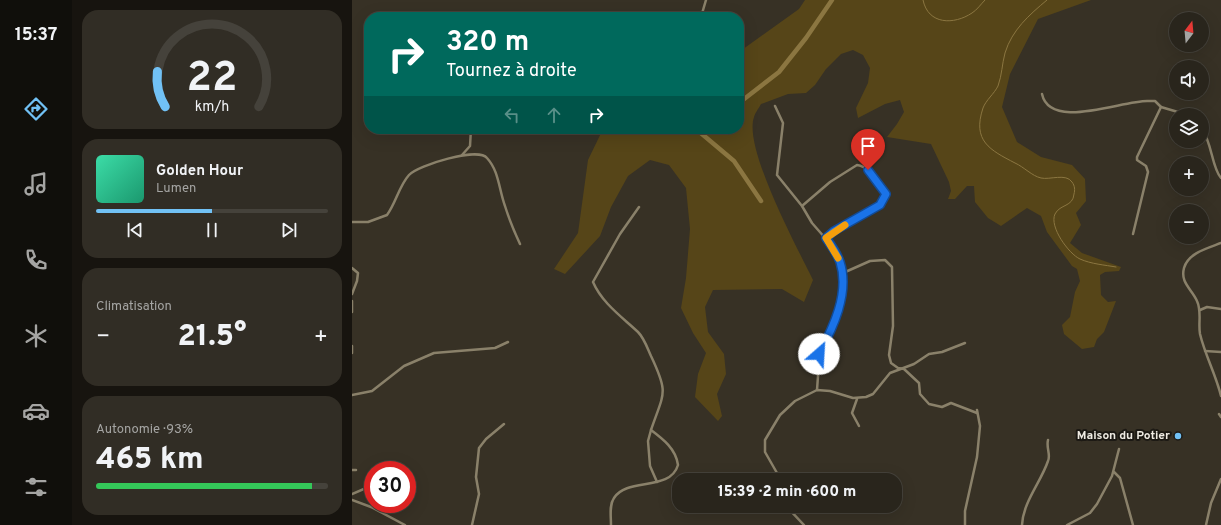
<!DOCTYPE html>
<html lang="fr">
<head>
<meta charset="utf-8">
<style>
  body { margin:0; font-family:Overpass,sans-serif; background:#312d25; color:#f1f3f6; height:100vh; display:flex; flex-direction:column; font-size:15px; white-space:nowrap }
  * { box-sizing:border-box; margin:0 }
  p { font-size:13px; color:#a5a5a3 }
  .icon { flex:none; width:22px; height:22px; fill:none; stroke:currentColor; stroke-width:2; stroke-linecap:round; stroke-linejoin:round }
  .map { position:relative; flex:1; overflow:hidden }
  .side { display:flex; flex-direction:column; gap:10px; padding:10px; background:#17140f; width:280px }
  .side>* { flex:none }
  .top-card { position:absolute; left:12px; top:12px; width:380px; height:122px; border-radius:16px; box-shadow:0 4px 16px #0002,0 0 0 1px #45423b; background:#00695c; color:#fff; overflow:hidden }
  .needle { width:26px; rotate:16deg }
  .fabs { position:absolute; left:817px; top:12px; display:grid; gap:8px }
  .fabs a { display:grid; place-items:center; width:40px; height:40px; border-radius:50%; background:#29251c; box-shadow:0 4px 16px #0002,0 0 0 1px #45423b; font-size:20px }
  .speed { position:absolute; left:12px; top:461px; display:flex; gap:8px; font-size:20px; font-weight:700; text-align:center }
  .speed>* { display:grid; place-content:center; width:52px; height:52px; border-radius:50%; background:#29251c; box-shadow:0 4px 16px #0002,0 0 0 1px #45423b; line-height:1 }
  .speed .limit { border:6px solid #d22; background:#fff; color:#111 }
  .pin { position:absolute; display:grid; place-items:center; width:34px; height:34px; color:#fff; margin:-41px -17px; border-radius:50% 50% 50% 0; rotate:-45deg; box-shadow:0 0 4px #0007 }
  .pin .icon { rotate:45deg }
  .me { position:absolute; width:44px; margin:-22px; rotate:26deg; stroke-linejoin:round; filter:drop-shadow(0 0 3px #0008) }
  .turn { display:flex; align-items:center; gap:14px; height:84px; padding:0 16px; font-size:18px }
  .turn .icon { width:52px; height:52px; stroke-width:2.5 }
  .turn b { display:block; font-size:28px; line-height:34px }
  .lanes { display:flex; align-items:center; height:38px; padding:0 16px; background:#0003; justify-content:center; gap:20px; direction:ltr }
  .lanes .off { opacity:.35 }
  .big { font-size:30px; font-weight:800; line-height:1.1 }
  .side .card { flex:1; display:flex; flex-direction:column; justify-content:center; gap:6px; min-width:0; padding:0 14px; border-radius:16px; background:#312d25 }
  .side .dial { align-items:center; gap:0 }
  .dial svg { height:104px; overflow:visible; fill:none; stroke:#45423b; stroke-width:7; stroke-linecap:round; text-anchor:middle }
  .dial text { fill:#f1f3f6; stroke:none }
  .song { display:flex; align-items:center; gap:12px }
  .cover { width:48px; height:48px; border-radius:6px; background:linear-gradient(135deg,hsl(160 70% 55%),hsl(160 70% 35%)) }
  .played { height:4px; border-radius:2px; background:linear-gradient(90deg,#71c1f5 50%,#45423b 50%) }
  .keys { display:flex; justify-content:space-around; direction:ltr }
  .heat { display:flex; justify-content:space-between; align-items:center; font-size:22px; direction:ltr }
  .charge { height:6px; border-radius:3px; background:linear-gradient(90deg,#34c759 93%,#45423b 0) }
  .trip { position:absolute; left:320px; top:473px; width:230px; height:40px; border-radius:16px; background:#29251c; box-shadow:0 4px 16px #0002,0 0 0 1px #45423b; font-weight:800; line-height:40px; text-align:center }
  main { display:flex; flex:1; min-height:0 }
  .tabs { display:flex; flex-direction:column; width:72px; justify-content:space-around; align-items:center; background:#100f0b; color:#a5a5a3 }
  .tabs .icon { width:28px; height:28px }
  .tabs .on { color:#71c1f5 }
  .tabs b { font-size:18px; color:#f1f3f6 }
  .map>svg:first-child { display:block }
</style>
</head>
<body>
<main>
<nav class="tabs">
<b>15:37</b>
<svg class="icon on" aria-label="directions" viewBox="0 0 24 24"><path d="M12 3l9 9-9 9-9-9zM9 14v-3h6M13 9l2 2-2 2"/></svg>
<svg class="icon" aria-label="music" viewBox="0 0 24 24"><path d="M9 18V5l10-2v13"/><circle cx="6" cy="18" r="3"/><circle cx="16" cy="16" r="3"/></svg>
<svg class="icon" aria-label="phone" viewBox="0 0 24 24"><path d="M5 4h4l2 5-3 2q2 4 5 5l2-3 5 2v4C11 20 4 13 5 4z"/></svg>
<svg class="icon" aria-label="climate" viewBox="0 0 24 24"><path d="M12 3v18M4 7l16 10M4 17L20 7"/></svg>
<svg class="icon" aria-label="car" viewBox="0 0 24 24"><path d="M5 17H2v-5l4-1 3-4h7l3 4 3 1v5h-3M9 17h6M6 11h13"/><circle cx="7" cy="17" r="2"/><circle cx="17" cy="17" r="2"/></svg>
<svg class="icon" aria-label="filters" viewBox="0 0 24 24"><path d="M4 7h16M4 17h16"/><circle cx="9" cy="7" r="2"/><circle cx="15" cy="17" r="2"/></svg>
</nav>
<section class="side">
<div class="card dial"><svg viewBox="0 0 100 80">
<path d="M14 69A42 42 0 1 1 86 69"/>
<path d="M14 69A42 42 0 0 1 8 42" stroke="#71c1f5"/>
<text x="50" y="56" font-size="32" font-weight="700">22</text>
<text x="50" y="72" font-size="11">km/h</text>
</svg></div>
<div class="card">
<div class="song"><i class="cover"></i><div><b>Golden Hour</b><p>Lumen</p></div></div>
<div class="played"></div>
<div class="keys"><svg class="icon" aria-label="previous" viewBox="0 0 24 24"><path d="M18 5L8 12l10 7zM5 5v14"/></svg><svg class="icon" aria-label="pause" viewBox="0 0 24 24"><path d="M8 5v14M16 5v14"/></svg><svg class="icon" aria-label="next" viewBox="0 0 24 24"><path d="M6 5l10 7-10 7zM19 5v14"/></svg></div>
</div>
<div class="card"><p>Climatisation</p>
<div class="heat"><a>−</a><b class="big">21.5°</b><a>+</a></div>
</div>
<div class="card"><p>Autonomie · 93%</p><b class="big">465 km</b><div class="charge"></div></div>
</section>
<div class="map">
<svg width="869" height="525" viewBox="0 0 869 525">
  <rect width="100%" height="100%" fill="#373125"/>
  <path fill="#564518" d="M 453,0 L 739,0 L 686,19 L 658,74 L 650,107 L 665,142 L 689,157 L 720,165 L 733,179 L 734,201 L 724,213 L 729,225 L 718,243 L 730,253 L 769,267 L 767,271 L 753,272 L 748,275 L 749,295 L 756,302 L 764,301 L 752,332 L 745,339 L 742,347 L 730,349 L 712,334 L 710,325 L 718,317 L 723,292 L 728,281 L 725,269 L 720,266 L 695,232 L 689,216 L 675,208 L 649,226 L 636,218 L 623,202 L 622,186 L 615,186 L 603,199 L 596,199 L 599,191 L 597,182 L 579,144 L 535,137 L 545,124 L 552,112 L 548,100 L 533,104 L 506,118 L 504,108 L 516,83 L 518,68 L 511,55 L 501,50 L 489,54 L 474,69 L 463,85 L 454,93 L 436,94 L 409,104 C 407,108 403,113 402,117 C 391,148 446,249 461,280 L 452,302 L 430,289 L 361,290 L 353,307 L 356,332 L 372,354 L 374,374 L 365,394 L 370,416 L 366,421 L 343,397 L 346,374 L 354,353 L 341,333 L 329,308 L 334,278 L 338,229 L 334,188 L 317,165 L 298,160 L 276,176 L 259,207 L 248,236 L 213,274 L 202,269 L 226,233 L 236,160 L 251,129 L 387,129 L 387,52 L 447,9 Z"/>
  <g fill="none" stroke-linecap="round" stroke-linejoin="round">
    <g stroke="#8b7641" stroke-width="1">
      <path d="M 571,0 C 576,25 602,25 620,13 C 625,10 629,4 633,0"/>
      <path d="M 695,0 C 677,15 660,30 653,53 C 650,64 650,75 646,86 C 642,94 634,100 631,108 C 620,141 638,150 663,163 C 672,167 680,176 689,178 C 698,180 714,173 720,182 C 723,186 723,190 722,194 C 721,207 708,204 703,214 C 697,227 717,254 728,259 C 739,264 753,265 764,267"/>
    </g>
    <g stroke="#8b7641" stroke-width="4.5">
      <polyline points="387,103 427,72 454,38 480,0"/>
      <polyline points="344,129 382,161 409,201"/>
    </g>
    <g stroke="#8a816a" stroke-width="2.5">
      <polyline points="349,17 354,0"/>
      <path d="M 690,94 C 698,131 771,100 796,101 L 803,101 L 809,107 L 836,115"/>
      <polyline points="423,106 431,123 425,175 450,206 460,223 481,247 488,261 491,273 490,299 465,360 466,376 465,390"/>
      <path d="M 850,129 C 860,143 860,168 869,178"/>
      <polyline points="110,155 118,146 119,129"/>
      <path d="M 450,206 L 478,182 L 505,165 C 518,166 527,184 534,194 L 528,205 L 482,231 L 474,238"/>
      <path d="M 0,222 L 16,222 L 35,215 C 44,203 47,186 57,175 C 66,165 126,147 135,158 C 147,171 147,190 153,206 C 157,219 162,231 168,244"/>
      <polyline points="781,234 796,172 794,166 785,160 785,157 809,107"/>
      <path d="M 869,243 C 856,248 836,253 832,268 C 828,283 840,289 845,301 C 850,312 846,323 848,334 C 853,355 864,375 869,396"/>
      <polyline points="0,268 6,273 5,281 0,294"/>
      <polyline points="491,273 518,261 533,260 540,267 541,326 537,355 539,363 546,368 552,369 567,383 568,394 577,404 590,407 599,403 625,413"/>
      <polyline points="0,301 0,312"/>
      <polyline points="848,310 855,307 869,309"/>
      <polyline points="0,346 0,353"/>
      <polyline points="853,351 869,352"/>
      <polyline points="0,395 20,391 52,366 82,353 143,348 156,342"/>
      <polyline points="505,399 500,413 507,426"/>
      <polyline points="867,414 869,417"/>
      <polyline points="299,430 296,441 298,466 305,482"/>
      <polyline points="0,470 4,470"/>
      <polyline points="762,472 768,478 781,525"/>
      <polyline points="429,480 413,452 413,440 428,415 443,401 465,390 478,391 501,398 514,397 521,394 538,373 562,364 577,354 590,352 613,343"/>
      <polyline points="0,494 21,485"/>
      <polyline points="0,500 19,507 53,525"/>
      <polyline points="434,506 452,525"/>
      <polyline points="120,525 127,494 124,477 127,448 134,439 152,424"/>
      <path d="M 259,525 C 259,516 257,505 262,498 C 275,477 318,492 326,465 C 324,449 311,439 299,430 C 312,392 317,394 299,356 C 295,347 292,338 286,332 C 270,317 250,303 241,282 L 268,234 L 287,207"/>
      <polyline points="613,525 613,511 625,457 628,426 625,410"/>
      <path d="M 670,525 C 671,502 689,482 696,461 C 699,455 694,448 696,440"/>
      <polyline points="715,525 738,513 745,504 760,476 767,449"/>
      <polyline points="854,525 859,503 869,479"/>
    </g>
  </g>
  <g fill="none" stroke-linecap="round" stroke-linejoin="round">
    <g stroke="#114b97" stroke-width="10">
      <path id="route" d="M 467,354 C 481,328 498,293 488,262 C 485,253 479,245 474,238 L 482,231 L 528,205 L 534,194 L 516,170"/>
    </g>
    <use href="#route" stroke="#1a73e8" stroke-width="7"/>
    <polyline stroke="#f59e0b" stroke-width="7" points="486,258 474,238 493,225"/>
  </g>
  <circle fill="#71c1f5" stroke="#1c1914" stroke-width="1.5" cx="826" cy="436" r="4"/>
  <g text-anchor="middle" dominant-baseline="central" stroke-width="4" stroke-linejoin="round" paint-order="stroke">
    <g font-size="12" font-weight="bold" fill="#efebe3" stroke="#1c1914" text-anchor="end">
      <text x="818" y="436">Maison du Potier</text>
    </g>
  </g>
</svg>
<div class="fabs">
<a><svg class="needle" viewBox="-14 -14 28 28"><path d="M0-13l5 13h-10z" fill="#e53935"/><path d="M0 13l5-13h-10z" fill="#a5a5a3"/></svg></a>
<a><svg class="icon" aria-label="sound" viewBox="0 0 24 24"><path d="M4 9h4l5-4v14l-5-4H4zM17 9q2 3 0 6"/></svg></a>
<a><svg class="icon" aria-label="layers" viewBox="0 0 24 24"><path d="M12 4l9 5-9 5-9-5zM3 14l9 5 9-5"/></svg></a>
<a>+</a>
<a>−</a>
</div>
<div class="speed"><div class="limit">30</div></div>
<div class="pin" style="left:516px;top:170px;background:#d93025"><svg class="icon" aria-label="arrive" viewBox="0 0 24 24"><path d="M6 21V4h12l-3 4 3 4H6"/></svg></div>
<svg class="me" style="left:467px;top:354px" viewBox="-20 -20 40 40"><circle r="19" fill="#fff"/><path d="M0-13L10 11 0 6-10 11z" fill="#1a73e8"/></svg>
<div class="trip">15:39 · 2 min · 600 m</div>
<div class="top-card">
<div class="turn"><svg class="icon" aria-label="right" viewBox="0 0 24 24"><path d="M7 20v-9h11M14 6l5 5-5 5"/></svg><div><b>320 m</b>Tournez à droite</div></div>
<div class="lanes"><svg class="icon off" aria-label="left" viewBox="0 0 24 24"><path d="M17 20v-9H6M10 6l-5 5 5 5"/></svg><svg class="icon off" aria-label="ahead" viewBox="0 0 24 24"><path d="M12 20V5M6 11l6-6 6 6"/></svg><svg class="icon" aria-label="right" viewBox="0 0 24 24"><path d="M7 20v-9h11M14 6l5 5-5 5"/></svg></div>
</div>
</div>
</main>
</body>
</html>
